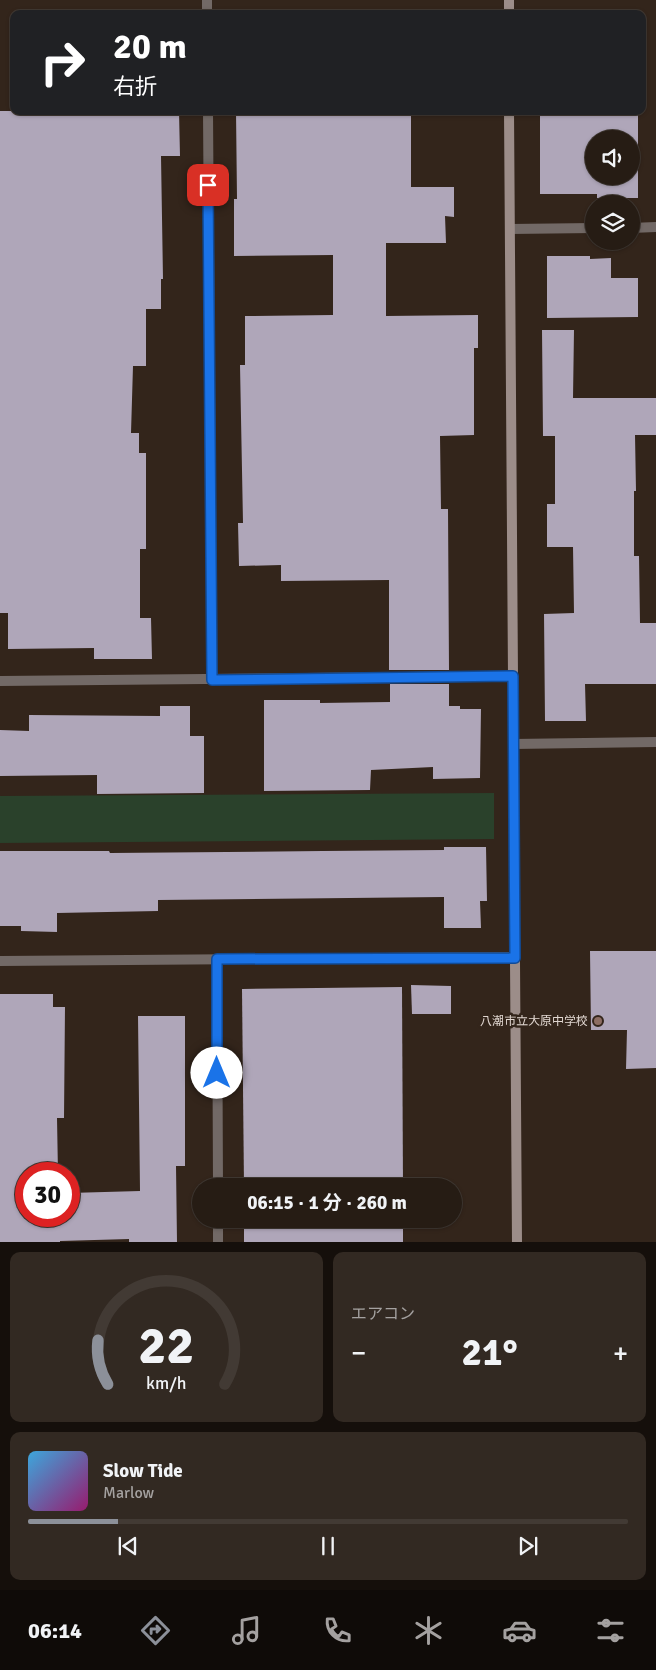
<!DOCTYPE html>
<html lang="ja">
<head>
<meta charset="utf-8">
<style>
  body { margin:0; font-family:Signika,"Noto Sans JP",sans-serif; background:#322922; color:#f1f3f6; height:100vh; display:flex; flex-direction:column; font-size:19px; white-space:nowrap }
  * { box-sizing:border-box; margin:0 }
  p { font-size:16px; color:#a4a1a0 }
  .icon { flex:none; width:28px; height:28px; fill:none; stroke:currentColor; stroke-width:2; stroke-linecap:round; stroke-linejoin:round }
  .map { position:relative; height:1242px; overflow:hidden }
  .details { display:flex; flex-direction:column; gap:10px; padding:10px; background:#150f0b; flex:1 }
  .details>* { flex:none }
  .top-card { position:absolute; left:10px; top:10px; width:636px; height:105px; border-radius:10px; box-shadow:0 1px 4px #0004,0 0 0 1px #423a34; background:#202124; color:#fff; overflow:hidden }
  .buttons { position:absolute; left:585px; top:130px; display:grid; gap:10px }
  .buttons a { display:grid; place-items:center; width:55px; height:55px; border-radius:50%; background:#261c14; box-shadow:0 1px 4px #0004,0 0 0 1px #423a34; font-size:25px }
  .speed { position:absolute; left:15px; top:1162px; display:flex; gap:10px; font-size:25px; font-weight:700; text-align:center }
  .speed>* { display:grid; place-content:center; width:65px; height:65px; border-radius:50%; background:#261c14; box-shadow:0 1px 4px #0004,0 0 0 1px #423a34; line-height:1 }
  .speed .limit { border:8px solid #d22; background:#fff; color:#111 }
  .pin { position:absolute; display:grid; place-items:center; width:42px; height:42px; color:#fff; margin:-21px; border-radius:10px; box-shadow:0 2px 8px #0006 }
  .me { position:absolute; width:55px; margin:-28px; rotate:0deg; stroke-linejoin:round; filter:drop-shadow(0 0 4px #0008) }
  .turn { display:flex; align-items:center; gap:18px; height:105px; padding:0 20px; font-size:22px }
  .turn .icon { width:65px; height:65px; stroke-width:2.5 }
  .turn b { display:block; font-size:35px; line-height:42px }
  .big { font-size:38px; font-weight:700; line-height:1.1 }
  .details .tile { flex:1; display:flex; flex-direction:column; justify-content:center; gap:8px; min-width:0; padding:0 18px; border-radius:10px; background:#322922 }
  .details .dial { align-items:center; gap:0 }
  .dial svg { height:130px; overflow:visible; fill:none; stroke:#423a34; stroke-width:7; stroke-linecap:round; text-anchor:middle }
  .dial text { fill:#f1f3f6; stroke:none }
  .song { display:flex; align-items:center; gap:15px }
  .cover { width:60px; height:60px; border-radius:8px; background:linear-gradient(135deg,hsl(200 70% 55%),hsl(320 70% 35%)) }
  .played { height:5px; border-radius:2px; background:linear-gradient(90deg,#8c9099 15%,#423a34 15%) }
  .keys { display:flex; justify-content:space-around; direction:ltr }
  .heat { display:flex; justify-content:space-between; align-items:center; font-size:28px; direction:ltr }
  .details .tiles { flex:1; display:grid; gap:10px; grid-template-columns:1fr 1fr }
  .tile:last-child { grid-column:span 2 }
  .trip { position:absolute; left:192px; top:1178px; width:270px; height:50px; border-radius:25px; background:#261c14; box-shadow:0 1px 4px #0004,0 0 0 1px #423a34; font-weight:700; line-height:50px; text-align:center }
  .dock { display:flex; height:80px; justify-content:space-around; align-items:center; background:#0f0b08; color:#a4a1a0 }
  .dock .icon { width:35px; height:35px }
  .dock .selected { color:#8c9099 }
  .dock b { font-size:22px; color:#f1f3f6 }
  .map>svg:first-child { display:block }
</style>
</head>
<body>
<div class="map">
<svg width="656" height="1243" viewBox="0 0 656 1243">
  <rect width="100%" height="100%" fill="#33251b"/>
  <polygon fill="#2a412b" points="494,793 494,839 0,843 0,796"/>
  <g fill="#afa6b9" fill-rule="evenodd">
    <polygon points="0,111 179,111 180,156 161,156 163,279 161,279 161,309 146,309 146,366 133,366 131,433 139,433 139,453 146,453 146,549 140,549 140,618 151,618 152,659 94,659 94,648 8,649 8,613 0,613"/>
    <polygon points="236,111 411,111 411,187 454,187 454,217 445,216 446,243 386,243 386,316 478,315 478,348 474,348 474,435 440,436 441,509 448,509 449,670 389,670 389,580 281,581 281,565 239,566 238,523 243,523 240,365 245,365 245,316 333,315 333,255 234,256 234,199 237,199"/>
    <path d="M 540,111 L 638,111 L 638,198 L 597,198 L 597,194 L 540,194 ZM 594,139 L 631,139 L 631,176 L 594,176 Z"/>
    <polygon points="547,256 590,256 590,259 611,258 611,278 638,278 638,317 547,318"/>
    <polygon points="542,330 574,330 573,398 656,398 656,435 635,435 636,491 634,491 634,556 639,556 640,623 656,623 656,684 585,684 586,721 545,721 544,614 574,613 573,547 547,547 547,504 555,504 555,436 543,436"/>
    <polygon points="390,684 449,684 449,706 460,706 460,709 481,709 480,778 433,779 433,767 371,770 370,790 264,791 264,700 320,700 320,703 390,702"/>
    <polygon points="160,706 190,706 190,736 204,736 204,793 97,794 97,775 0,776 0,730 29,731 29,715 160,716"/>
    <polygon points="444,847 486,847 487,901 480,901 481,928 444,928 444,897 158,900 158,911 57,913 57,932 21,931 21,926 0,926 0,851 109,851 110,853 323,851 444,850"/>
    <polygon points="590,951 656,951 656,1068 626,1069 627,1030 591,1030"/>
    <polygon points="411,985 451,986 451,1014 412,1014"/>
    <polygon points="402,987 403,1186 244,1186 242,989"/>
    <polygon points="0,994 53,994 53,1007 65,1007 64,1118 57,1118 58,1174 26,1174 26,1216 69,1216 69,1193 140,1191 138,1016 185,1016 185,1166 176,1166 177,1242 129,1242 129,1239 60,1241 60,1243 0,1243"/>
    <rect x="244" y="1219" width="159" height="24"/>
  </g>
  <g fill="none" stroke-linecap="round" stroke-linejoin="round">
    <g stroke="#726966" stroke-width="10">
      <polyline points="207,0 207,14"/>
      <polyline points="208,111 212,680"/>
      <polyline points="631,228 656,227"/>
      <polyline points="510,229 594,228"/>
      <polyline points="0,681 513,676"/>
      <polyline points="513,744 656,742"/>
      <polyline points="217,959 218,1186"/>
      <polyline points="0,961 515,957"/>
      <polyline points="218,1219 218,1243"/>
    </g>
    <g stroke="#9c8d89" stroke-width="10">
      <polyline points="509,0 509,14"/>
      <polyline points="509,111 517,1243"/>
    </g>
  </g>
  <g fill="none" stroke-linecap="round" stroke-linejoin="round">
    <g stroke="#114b97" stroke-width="12">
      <polyline id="route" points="208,185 212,680 513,676 515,958 217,959 217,1073"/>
    </g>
    <use href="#route" stroke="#1a73e8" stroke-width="9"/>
  </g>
  <circle fill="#8d6e63" stroke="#33251b" stroke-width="2" cx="598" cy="1021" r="5"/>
  <g text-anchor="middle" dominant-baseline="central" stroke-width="5" stroke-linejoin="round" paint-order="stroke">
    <g font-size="12" fill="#e1d7d1" stroke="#33251b" text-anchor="end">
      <text x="588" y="1021">八潮市立大原中学校</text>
    </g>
  </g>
</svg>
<div class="buttons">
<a><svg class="icon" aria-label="sound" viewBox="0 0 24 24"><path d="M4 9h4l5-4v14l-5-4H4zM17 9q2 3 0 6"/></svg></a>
<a><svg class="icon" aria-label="layers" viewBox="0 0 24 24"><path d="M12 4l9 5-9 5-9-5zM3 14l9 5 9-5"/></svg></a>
</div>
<div class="speed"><div class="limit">30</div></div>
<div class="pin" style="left:208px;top:185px;background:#d93025"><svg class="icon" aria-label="arrive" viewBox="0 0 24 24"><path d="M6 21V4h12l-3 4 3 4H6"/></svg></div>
<svg class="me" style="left:217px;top:1073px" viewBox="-20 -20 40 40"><circle r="19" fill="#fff"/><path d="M0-13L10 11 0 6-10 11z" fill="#1a73e8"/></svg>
<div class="trip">06:15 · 1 分 · 260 m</div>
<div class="top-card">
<div class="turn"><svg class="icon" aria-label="right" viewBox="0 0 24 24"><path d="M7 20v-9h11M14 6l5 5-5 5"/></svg><div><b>20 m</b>右折</div></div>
</div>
</div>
<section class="details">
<div class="tiles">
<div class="tile dial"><svg viewBox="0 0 100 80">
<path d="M14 69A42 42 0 1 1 86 69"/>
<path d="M14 69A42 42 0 0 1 8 42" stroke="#8c9099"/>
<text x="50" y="56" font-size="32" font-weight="700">22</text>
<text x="50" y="72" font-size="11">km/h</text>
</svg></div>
<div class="tile"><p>エアコン</p>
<div class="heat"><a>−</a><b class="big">21°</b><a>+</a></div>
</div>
<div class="tile">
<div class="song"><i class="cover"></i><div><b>Slow Tide</b><p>Marlow</p></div></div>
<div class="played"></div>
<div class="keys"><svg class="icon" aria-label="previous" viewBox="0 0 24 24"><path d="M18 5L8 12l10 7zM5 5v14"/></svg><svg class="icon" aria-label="pause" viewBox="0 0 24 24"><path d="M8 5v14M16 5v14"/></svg><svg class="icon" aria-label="next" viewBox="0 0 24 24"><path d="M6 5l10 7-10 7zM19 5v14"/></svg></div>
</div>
</div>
</section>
<nav class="dock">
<b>06:14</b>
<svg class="icon selected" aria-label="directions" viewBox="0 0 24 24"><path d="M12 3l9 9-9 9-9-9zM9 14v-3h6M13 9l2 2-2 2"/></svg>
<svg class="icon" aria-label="music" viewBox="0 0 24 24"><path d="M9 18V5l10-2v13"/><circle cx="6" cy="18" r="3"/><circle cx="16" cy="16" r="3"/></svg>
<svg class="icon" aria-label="phone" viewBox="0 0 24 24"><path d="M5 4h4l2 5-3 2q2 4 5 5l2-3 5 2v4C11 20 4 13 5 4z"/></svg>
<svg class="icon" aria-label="climate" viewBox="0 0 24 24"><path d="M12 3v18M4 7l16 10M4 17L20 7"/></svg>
<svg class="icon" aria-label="car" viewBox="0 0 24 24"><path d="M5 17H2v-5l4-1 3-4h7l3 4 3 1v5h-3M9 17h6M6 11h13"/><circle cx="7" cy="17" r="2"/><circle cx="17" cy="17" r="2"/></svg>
<svg class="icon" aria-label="filters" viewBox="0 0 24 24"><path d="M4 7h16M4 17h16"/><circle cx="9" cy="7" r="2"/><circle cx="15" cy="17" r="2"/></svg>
</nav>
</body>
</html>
